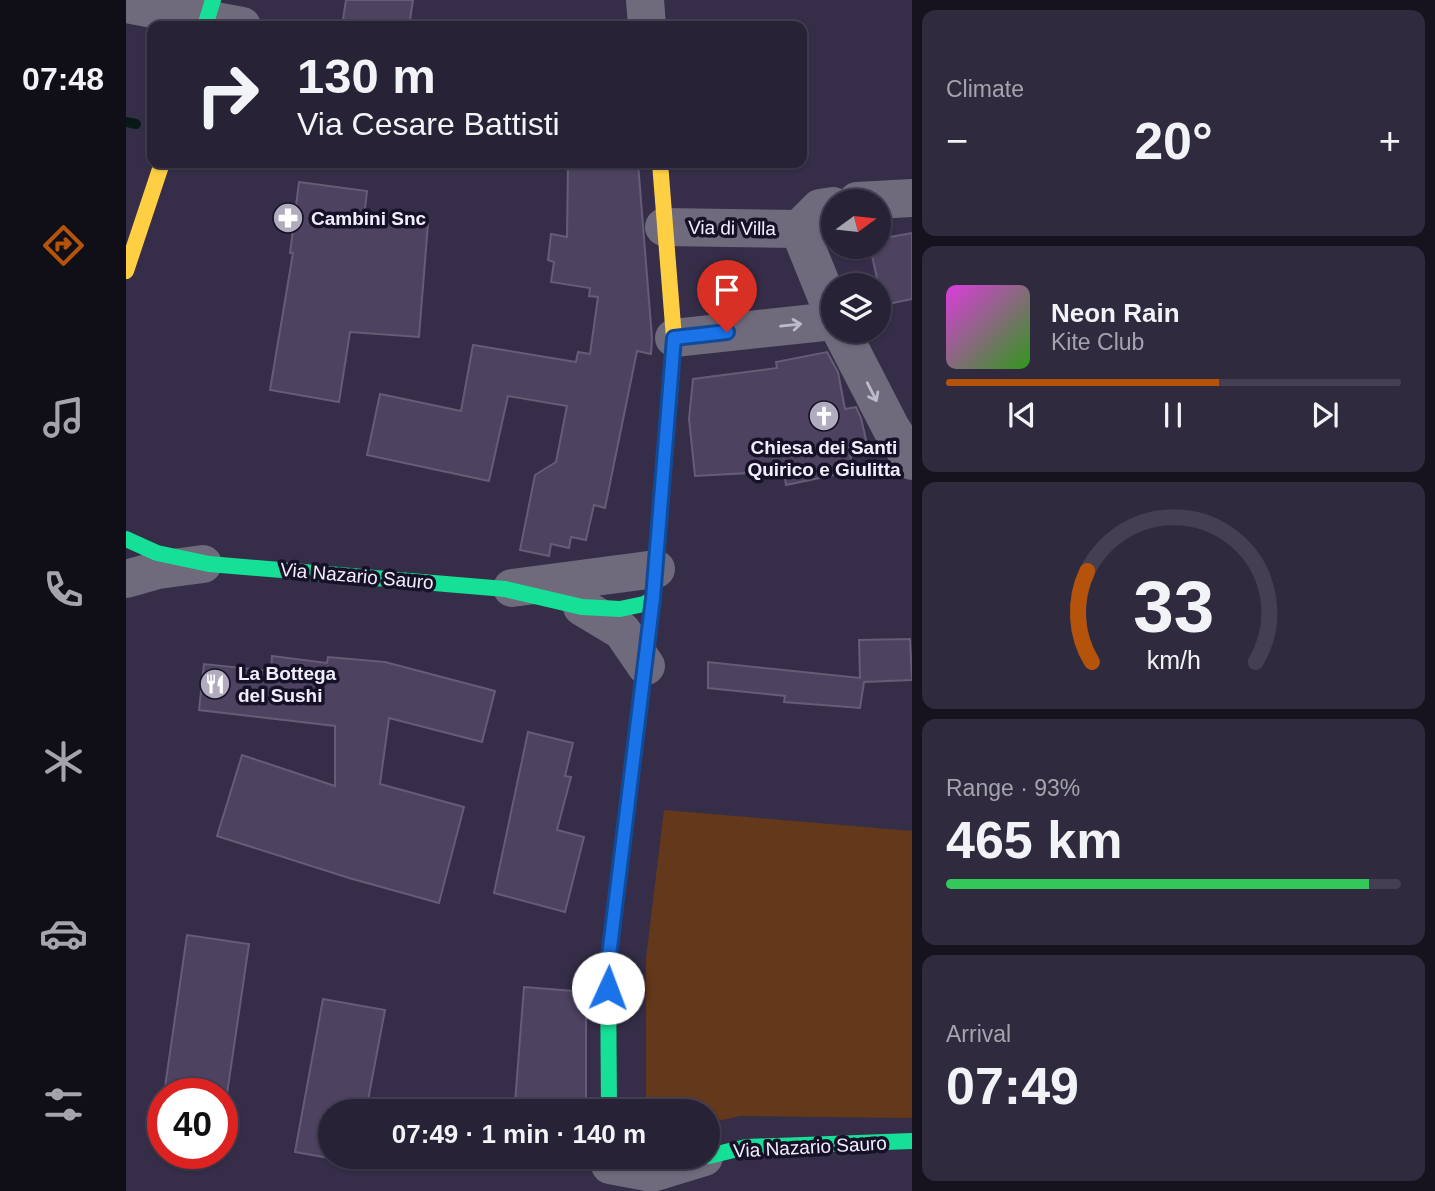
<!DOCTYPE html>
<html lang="en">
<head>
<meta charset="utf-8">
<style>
  body { margin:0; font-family:Arial,sans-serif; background:#302a3f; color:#f1f3f6; height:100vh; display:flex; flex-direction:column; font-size:26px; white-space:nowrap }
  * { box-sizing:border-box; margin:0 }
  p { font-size:23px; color:#a5a4ad }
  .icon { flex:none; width:38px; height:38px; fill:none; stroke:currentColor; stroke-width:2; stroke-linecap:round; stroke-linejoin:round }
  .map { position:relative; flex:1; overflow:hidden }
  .side { display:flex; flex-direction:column; gap:10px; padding:10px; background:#16131e; width:523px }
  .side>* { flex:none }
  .top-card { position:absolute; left:21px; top:21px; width:660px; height:147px; border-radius:14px; box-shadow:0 2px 5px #0004,0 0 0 2px #443f52; background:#282237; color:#f1f3f6; overflow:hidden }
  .needle { width:46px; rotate:75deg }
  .tools { position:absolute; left:695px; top:189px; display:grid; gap:14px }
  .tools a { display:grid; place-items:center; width:70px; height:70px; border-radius:50%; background:#282237; box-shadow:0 2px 5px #0004,0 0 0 2px #443f52; font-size:35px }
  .speed { position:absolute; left:21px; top:1078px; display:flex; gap:14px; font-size:35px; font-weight:700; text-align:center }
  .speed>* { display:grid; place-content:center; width:91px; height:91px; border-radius:50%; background:#282237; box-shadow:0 2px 5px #0004,0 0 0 2px #443f52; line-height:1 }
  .speed .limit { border:10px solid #d22; background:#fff; color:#111 }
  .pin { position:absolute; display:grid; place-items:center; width:60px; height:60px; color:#fff; margin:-72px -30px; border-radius:50% 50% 50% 0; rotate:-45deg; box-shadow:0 0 7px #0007 }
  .pin .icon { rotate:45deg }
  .me { position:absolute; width:77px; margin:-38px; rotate:2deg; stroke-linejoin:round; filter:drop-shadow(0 0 5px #0008) }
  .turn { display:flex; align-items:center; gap:24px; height:147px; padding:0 35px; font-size:32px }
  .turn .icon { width:91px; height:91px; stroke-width:2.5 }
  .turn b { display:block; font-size:49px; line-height:60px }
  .big { font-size:52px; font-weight:600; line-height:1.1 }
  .side .card { flex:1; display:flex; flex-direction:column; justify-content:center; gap:10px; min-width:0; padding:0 24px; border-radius:14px; background:#302a3f }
  .side .dial { align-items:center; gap:0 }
  .dial svg { height:182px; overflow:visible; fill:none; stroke:#443f52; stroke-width:7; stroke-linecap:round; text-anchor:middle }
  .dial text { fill:#f1f3f6; stroke:none }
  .song { display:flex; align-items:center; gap:21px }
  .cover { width:84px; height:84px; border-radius:10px; background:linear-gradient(135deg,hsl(300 70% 55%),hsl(110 70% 35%)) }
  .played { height:7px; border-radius:4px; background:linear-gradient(90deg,#b45309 60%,#443f52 60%) }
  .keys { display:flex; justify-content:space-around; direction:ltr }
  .heat { display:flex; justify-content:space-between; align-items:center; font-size:38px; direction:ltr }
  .charge { height:10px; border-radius:5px; background:linear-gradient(90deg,#34c759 93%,#443f52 0) }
  .trip { position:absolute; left:192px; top:1099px; width:402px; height:70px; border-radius:35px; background:#282237; box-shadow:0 2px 5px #0004,0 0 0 2px #443f52; font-weight:600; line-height:70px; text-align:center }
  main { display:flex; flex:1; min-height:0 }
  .tab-bar { display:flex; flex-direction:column; width:126px; justify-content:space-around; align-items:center; background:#100e16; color:#a5a4ad }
  .tab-bar .icon { width:49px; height:49px }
  .tab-bar .active { color:#b45309 }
  .tab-bar b { font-size:32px; color:#f1f3f6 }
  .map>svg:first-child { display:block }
</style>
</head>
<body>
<main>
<nav class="tab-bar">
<b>07:48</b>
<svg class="icon active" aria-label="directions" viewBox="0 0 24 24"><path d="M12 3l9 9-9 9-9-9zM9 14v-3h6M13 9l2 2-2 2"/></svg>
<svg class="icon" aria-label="music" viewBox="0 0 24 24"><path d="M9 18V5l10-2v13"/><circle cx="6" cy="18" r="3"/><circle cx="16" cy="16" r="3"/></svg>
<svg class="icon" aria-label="phone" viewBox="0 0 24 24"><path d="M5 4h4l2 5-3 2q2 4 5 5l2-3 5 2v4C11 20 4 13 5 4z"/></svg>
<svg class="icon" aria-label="climate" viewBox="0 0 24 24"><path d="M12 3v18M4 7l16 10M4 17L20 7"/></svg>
<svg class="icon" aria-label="car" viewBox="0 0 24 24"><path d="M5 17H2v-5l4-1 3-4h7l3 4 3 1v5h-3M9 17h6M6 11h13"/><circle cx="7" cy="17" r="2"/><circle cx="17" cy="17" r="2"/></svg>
<svg class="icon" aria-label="filters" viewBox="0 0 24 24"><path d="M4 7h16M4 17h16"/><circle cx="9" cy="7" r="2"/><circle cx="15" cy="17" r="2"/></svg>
</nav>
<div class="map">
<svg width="786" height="1191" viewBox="0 0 786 1191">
  <rect width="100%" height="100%" fill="#362e49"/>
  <polygon fill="#64381a" points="538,810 786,831 786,1118 614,1116 583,1123 583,1111 520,1111 520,958"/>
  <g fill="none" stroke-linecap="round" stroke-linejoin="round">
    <polyline stroke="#071916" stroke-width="10" points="0,122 10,124"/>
  </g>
  <g fill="#4d4361" stroke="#645d75" stroke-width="2">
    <polygon points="220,0 287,0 283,26 216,26"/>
    <polygon points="442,163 512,163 526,338 525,354 511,351 479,508 468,505 460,540 445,537 443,548 425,544 423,556 394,550 409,475 430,462 441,406 382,396 363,481 241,455 254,394 335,411 347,345 450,362 452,352 464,354 472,297 463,296 464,288 425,282 428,262 422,260 425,234 441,237"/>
    <polygon points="173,182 241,191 238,218 302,223 293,337 224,332 213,402 144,390 167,253 164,253"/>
    <polygon points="786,233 786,299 757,305 744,247 752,247 752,239"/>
    <polygon points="701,352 712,372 719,409 730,407 735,418 741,444 723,448 727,471 660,485 658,471 569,476 563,419 567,379 651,368 650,362"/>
    <polygon points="784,639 786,680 738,682 734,708 658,702 659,696 582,688 582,662 734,678 733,640"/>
    <polygon points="146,656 201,663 202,657 259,662 369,691 356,742 263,718 254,784 338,807 313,903 223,878 91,836 116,755 209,786 209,726 73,710 78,664 145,671"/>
    <polygon points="402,732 447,743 439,776 445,777 431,830 458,837 439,912 368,893"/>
    <polygon points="61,935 123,944 101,1094 38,1094"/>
    <polygon points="398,987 460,992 460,1108 389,1103"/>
    <polygon points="197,999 259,1010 240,1111 205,1111 205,1157 232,1157 231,1163 169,1152"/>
  </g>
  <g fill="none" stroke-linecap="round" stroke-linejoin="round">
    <g stroke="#6f6b7c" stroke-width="38">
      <polyline points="519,0 521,26"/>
      <polyline points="0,4 116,26"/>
      <polyline points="731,201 786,198"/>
      <polyline points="538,227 673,229 694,208 707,206"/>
      <polyline points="673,229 707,313"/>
      <polyline points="715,331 765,428 786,461"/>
      <polyline points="548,338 707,321"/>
      <polyline points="0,579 32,570 77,564"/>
      <polyline points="386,588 530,569"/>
      <polyline points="456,607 496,631 520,666"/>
      <polyline points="484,1165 526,1173 578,1157"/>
    </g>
    <g stroke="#16e098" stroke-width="16">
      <polyline points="79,26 87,0"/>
      <polyline points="0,539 31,553 83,564 379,589 456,607 494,609 518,604 527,599"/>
      <polyline points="483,1111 482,964 527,599 544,393"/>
      <polyline points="583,1156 620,1147 786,1141"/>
    </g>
    <g stroke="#ffcf43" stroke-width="16">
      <polyline points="534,163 548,338 544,393"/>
      <polyline points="0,271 36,163"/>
    </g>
  </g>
  <defs><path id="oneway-shaft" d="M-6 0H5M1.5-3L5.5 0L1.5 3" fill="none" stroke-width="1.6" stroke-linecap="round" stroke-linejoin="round" transform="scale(1.75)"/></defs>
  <g stroke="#bdbac9">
    <use href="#oneway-shaft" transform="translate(665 325) rotate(-6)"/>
    <use href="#oneway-shaft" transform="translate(746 392) rotate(63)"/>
  </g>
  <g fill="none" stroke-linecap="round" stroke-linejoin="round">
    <g stroke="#114b97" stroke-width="18">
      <polyline id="route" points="482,988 482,964 527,598 548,338 601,332"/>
    </g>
    <use href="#route" stroke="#1a73e8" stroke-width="12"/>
  </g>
  <defs>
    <g id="pharmacy-disc" transform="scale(1.575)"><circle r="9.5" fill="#b0abbd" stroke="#171128"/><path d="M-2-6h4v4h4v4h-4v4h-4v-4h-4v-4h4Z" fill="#fff"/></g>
    <g id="church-disc" transform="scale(1.575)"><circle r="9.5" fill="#b0abbd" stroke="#171128"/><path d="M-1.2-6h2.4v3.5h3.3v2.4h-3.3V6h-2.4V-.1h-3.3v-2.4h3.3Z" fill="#fff"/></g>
    <g id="restaurant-disc" transform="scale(1.575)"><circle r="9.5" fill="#b0abbd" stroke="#171128"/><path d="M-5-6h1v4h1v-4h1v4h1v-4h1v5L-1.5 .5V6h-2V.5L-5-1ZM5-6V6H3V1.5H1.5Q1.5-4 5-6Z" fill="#fff"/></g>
  </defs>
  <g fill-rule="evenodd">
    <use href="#pharmacy-disc" x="162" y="218"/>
    <use href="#church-disc" x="698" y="416"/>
    <use href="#restaurant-disc" x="89" y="684"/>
  </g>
  <g text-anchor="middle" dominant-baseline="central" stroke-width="7" stroke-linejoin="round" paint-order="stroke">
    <g font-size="19" font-weight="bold" fill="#f1eefc" stroke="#171128" text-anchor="start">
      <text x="185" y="218">Cambini Snc</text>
      <text x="698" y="447" text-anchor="middle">Chiesa dei Santi<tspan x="698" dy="22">Quirico e Giulitta</tspan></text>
      <text x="112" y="673">La Bottega<tspan x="112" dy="22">del Sushi</tspan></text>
    </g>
    <g font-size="19" fill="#f1eefc" stroke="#171128">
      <text transform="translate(606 228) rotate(1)">Via di Villa</text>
      <text transform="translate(231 576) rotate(5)">Via Nazario Sauro</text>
      <text transform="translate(684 1147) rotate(-3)">Via Nazario Sauro</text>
    </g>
  </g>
</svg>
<div class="tools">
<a><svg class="needle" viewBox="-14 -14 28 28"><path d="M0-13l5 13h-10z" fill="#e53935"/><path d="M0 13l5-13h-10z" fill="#a5a4ad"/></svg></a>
<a><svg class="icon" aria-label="layers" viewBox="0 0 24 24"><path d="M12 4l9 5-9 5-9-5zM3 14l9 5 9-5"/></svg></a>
</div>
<div class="speed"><div class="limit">40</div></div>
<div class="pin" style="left:601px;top:332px;background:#d93025"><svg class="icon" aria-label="arrive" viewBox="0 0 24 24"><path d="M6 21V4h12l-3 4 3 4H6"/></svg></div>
<svg class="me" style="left:482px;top:988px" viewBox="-20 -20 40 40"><circle r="19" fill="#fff"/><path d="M0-13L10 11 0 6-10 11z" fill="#1a73e8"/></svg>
<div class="trip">07:49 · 1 min · 140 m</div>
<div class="top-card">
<div class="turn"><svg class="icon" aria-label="right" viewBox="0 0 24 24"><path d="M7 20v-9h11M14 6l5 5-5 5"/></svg><div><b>130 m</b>Via Cesare Battisti</div></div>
</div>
</div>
<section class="side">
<div class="card"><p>Climate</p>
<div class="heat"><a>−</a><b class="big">20°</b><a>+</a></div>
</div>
<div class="card">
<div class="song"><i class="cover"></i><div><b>Neon Rain</b><p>Kite Club</p></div></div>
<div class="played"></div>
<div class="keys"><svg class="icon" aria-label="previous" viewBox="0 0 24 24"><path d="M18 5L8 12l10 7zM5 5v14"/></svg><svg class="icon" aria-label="pause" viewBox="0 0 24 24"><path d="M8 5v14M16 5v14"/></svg><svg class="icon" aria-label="next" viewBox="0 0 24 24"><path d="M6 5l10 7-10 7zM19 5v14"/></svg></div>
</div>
<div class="card dial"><svg viewBox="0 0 100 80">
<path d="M14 69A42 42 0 1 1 86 69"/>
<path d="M14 69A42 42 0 0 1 12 29" stroke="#b45309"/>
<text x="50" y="56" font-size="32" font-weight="700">33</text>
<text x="50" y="72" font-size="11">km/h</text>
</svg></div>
<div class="card"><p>Range · 93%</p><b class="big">465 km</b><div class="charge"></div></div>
<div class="card"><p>Arrival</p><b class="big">07:49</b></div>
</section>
</main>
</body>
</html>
